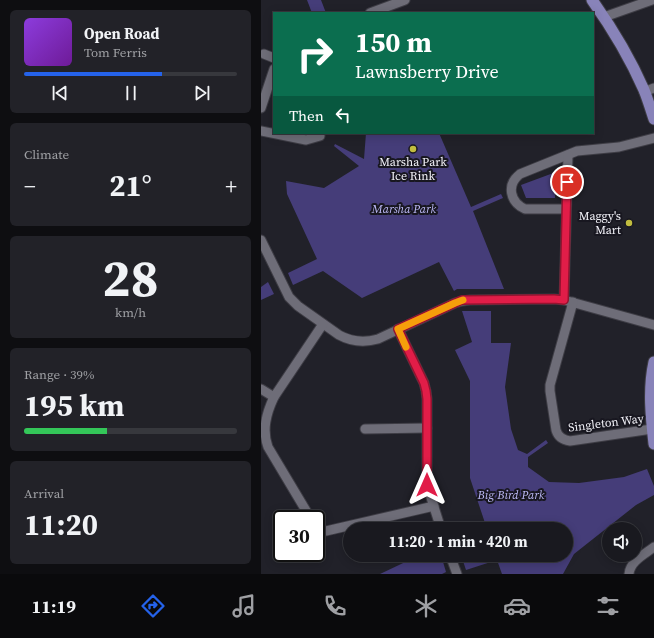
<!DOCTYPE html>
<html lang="en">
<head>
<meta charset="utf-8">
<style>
  body { margin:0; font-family:"Source Serif 4",serif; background:#222228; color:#f1f3f6; height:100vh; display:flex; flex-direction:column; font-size:15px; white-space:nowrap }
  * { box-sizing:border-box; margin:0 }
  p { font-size:13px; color:#9fa0a4 }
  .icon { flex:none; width:22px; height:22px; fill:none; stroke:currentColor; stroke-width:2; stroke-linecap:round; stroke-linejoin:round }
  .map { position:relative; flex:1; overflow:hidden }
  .panel { display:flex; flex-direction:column; gap:10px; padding:10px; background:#0e0e11; width:261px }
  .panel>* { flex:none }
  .hud { position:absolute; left:12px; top:12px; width:321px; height:122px; border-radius:0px; box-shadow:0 2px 10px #0003,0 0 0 1px #37383d; background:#0b6e4f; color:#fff; overflow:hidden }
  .fabs { position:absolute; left:341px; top:522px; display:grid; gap:8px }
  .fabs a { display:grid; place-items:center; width:40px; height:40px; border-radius:50%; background:#19191f; box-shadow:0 2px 10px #0003,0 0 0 1px #37383d; font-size:20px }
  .speed { position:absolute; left:12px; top:510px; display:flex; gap:8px; font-size:20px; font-weight:700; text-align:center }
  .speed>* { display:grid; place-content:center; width:52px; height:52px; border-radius:50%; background:#19191f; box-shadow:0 2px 10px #0003,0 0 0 1px #37383d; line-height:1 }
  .speed .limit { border:2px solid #111; border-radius:6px; background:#fff; color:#111 }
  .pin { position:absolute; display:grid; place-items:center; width:34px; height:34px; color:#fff; margin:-17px; border:2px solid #fff; border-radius:50%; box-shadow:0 1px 4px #0007 }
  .me { position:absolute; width:44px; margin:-22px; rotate:0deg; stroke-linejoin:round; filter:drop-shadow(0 0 3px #0008) }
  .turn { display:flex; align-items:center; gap:14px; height:84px; padding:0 16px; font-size:18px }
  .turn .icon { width:52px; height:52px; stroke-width:2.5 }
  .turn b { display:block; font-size:28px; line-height:34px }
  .then { display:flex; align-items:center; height:38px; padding:0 16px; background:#0003; gap:8px; font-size:15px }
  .big { font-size:30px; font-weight:700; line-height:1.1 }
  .panel .card { flex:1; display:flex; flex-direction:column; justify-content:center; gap:6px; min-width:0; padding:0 14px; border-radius:6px; background:#222228 }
  .panel .dial { align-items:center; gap:0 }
  .dial b { font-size:52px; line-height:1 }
  .song { display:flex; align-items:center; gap:12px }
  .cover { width:48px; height:48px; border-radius:6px; background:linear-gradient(135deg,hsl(270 70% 55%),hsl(280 70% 35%)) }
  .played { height:4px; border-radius:2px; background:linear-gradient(90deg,#2563eb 65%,#37383d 65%) }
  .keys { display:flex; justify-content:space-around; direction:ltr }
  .heat { display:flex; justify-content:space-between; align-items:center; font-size:22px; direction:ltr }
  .charge { height:6px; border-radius:3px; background:linear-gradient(90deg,#34c759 39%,#37383d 0) }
  .trip { position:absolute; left:82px; top:522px; width:230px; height:40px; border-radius:20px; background:#19191f; box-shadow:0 2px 10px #0003,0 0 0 1px #37383d; font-weight:700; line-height:40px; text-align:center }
  .tab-bar { display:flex; height:64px; justify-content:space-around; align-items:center; background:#0a0a0c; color:#9fa0a4 }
  .tab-bar .icon { width:28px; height:28px }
  .tab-bar .selected { color:#2563eb }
  .tab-bar b { font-size:18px; color:#f1f3f6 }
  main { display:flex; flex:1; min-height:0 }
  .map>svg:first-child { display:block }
</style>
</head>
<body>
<main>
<section class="panel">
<div class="card">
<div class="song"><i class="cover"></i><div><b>Open Road</b><p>Tom Ferris</p></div></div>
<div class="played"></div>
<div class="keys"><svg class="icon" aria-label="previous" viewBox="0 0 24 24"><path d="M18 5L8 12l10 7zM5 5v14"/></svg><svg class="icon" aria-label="pause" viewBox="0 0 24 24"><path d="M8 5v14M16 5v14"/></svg><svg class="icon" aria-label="next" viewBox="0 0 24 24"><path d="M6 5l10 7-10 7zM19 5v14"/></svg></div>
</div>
<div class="card"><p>Climate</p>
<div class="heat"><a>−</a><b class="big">21°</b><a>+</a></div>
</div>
<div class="card dial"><b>28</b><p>km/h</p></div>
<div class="card"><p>Range · 39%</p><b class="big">195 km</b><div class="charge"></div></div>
<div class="card"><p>Arrival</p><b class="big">11:20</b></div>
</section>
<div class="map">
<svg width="393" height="574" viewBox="0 0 393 574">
  <rect width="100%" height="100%" fill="#212129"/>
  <g fill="#453d79">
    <polygon points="46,0 60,0 65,13 51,13"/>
    <polygon points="105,133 178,133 210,207 240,194 242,198 212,211 243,289 196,289 193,291 178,262 101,298 62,271 32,285 27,273 56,259 26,194 25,181 63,188 98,166 73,146 74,144 103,159"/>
    <polygon points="295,172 294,198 265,198 260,185"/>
    <polygon points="7,282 13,294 0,300 0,287"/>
    <polygon points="201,311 230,311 230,343 250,343 244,387 250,429 257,450 266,454 285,440 287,443 267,457 267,467 288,482 318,483 363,477 386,469 393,486 393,495 375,505 313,554 302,574 241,574 236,560 205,570 200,555 305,555 305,529 226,529 209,478 209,381 194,350 211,342"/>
    <polygon points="159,555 180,555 185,572 181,574 119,574"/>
  </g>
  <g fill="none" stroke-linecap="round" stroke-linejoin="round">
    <g stroke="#3e3d45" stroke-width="11">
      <g id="minor">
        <polyline points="109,13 144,0"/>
        <polyline points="343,17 391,0"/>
        <polyline points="3,54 13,58"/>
        <polyline points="383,92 393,88"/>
        <polyline points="0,108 13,69"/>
        <polyline points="0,131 45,140 59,136"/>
        <path d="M 305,209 L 264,209 C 249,202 245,185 259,174 L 316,151 L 358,147 L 393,138"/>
        <path d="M 0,240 L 28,297 L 37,306 L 78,335 C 91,342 103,343 117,339 L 194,303 L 201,301 L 209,300 L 293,299 L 303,300 L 393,325"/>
        <polyline points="303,300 307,155"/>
        <path d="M 312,302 L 289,385 L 289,391 L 295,430 C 297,437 302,440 309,441 L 391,429"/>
        <polyline points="137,329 163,383 165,391 166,399 166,485 180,529"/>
        <polyline points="0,389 13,397"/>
        <polyline points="104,429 166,428"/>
        <path d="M 50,519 L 7,447 C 1,430 5,414 13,397 L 62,324"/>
        <polyline points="55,526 61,530 65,531 173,506"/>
        <polyline points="189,555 196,574"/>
        <path d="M 368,574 C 369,561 384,554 393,547"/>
      </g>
    </g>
    <g stroke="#3e3d45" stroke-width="13">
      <g id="major">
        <path d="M 331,0 C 351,28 369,58 383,90 C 387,100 390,110 393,119"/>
        <path d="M 393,362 C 387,389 390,417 393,444"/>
      </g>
    </g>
    <use href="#minor" stroke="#6e6d78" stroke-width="9"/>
    <use href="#major" stroke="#8883b9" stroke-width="11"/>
  </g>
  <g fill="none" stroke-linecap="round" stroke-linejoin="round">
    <g stroke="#92132f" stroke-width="10">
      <polyline id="route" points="166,485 166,399 165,391 163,383 137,329 194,303 201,300 293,299 303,300 306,182"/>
    </g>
    <use href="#route" stroke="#e11d48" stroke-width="7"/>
    <polyline stroke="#f59e0b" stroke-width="7" points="145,347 137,329 194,303 202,300"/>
  </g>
  <g fill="#c2bd3f" stroke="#181720" stroke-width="1.5">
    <circle cx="152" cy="149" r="4"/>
    <circle cx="368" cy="223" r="4"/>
  </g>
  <g text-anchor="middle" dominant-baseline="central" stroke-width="4" stroke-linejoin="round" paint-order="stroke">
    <g font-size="12" fill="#f2f2f8" stroke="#181720">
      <text x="152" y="162">Marsha Park<tspan x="152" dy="14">Ice Rink</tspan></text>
      <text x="360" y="216" text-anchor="end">Maggy's<tspan x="360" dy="14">Mart</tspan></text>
    </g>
    <g font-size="12" font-style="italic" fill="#bdbaf6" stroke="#181720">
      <text x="143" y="209">Marsha Park</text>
      <text x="250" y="495">Big Bird Park</text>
    </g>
    <g font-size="12" fill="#f2f2f8" stroke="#181720">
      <text transform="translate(345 423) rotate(-7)">Singleton Way</text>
    </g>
  </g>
</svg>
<div class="fabs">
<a><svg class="icon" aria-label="sound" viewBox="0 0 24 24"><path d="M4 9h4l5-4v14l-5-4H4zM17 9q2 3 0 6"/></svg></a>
</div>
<div class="speed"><div class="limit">30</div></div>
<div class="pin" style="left:306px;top:182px;background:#d93025"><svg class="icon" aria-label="arrive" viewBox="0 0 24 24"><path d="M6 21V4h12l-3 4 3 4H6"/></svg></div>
<svg class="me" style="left:166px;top:485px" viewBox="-20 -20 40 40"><path d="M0-17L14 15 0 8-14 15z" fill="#e11d48" stroke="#fff" stroke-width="4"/></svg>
<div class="trip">11:20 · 1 min · 420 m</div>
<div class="hud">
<div class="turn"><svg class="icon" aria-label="right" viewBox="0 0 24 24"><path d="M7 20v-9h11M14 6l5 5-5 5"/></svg><div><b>150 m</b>Lawnsberry Drive</div></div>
<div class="then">Then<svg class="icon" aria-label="left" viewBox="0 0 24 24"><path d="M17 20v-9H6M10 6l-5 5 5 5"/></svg></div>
</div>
</div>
</main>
<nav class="tab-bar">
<b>11:19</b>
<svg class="icon selected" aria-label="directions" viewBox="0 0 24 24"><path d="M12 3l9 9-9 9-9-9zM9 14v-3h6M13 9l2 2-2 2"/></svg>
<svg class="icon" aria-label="music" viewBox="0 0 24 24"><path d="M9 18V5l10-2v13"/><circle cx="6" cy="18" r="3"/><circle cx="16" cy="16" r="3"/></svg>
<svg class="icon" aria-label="phone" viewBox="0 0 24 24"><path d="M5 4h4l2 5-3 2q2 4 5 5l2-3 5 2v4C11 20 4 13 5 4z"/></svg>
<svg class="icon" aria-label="climate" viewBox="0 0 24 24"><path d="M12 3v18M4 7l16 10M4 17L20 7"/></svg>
<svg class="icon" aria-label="car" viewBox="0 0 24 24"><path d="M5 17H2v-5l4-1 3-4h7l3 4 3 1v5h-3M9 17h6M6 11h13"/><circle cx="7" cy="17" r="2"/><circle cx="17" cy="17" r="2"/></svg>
<svg class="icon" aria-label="filters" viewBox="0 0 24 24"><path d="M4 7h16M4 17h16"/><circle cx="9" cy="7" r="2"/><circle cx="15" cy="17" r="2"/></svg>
</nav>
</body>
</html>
